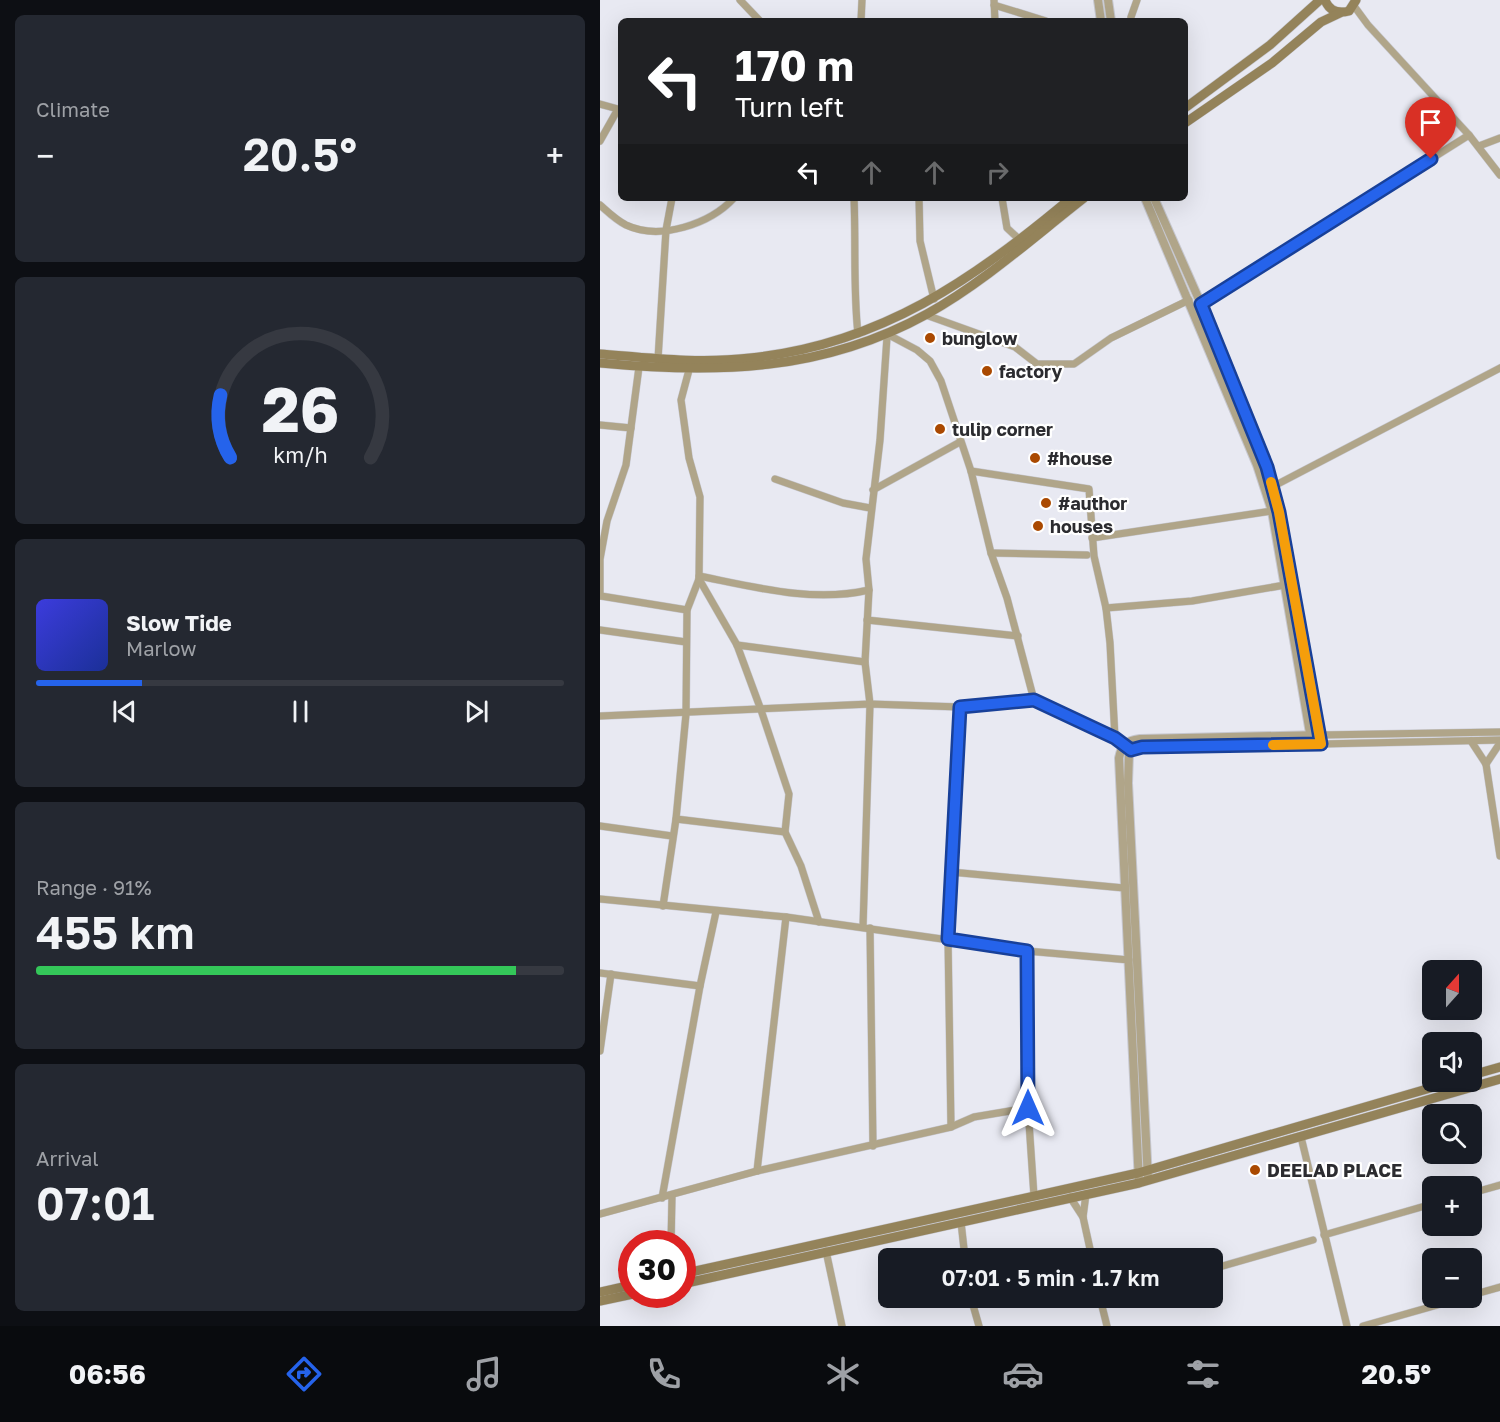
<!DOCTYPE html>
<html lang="en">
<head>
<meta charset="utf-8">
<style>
  body { margin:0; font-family:"Golos Text",sans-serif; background:#242831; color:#f1f3f6; height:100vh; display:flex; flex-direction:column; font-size:22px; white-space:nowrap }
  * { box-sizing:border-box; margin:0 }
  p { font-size:20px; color:#9ea1a6 }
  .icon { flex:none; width:33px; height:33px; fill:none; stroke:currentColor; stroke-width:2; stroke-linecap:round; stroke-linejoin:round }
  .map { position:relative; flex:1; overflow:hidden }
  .side { display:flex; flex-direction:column; gap:15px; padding:15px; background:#0d0f14; width:600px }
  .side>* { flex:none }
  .guide { position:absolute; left:18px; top:18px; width:570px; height:183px; border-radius:9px; box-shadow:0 6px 24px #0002; background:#202124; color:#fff; overflow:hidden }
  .needle { width:39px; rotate:21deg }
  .controls { position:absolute; left:822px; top:960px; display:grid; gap:12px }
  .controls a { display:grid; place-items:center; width:60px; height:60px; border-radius:9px; background:#171b24; box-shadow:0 6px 24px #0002; font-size:30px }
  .speed { position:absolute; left:18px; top:1230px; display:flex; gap:12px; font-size:30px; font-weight:700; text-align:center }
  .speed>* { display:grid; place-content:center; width:78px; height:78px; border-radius:50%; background:#171b24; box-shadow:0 6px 24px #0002; line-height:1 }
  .speed .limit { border:9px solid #d22; background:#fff; color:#111 }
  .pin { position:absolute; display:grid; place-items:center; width:51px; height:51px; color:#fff; margin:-62px -26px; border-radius:50% 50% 50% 0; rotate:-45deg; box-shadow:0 0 6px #0007 }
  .pin .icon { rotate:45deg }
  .me { position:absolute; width:66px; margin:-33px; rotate:0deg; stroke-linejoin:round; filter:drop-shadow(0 0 4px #0008) }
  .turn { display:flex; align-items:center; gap:21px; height:126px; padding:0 18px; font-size:27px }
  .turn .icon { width:78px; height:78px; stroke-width:2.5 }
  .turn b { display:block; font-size:42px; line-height:51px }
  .lanes { display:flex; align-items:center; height:57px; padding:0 18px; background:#0003; justify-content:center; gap:30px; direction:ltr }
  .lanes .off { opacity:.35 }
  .big { font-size:45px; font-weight:600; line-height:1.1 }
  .side .tile { flex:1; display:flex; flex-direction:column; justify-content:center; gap:9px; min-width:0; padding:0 21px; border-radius:9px; background:#242831 }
  .side .dial { align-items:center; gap:0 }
  .dial svg { height:156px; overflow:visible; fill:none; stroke:#363941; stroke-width:7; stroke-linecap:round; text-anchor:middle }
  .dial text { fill:#f1f3f6; stroke:none }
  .song { display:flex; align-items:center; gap:18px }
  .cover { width:72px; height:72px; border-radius:9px; background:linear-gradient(135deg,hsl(240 70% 55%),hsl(230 70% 35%)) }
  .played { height:6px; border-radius:3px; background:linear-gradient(90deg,#2563eb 20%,#363941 20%) }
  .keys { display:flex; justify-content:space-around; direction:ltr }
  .heat { display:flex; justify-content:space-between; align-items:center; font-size:33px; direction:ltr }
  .charge { height:9px; border-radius:4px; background:linear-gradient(90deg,#34c759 91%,#363941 0) }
  .trip { position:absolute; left:278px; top:1248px; width:345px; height:60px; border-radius:9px; background:#171b24; box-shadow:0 6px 24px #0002; font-weight:600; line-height:60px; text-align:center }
  .dock { display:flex; height:96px; justify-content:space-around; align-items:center; background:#090b0e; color:#9ea1a6 }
  .dock .icon { width:42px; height:42px }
  .dock .selected { color:#2563eb }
  .dock b { font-size:27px; color:#f1f3f6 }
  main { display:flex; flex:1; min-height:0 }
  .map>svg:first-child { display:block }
</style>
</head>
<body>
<main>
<section class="side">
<div class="tile"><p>Climate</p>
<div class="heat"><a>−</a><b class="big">20.5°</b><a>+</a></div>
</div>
<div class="tile dial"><svg viewBox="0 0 100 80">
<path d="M14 69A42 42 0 1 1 86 69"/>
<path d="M14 69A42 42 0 0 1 9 37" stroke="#2563eb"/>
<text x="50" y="56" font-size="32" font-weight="700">26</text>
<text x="50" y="72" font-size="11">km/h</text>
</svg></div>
<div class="tile">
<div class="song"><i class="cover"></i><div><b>Slow Tide</b><p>Marlow</p></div></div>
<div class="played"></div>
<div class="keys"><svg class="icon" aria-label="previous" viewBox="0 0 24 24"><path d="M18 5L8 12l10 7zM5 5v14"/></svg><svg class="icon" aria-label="pause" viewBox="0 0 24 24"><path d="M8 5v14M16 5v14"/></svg><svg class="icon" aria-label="next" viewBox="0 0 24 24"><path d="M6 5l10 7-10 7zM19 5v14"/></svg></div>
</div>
<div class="tile"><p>Range · 91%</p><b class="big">455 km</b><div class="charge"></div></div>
<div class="tile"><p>Arrival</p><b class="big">07:01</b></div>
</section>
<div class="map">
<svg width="900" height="1326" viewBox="0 0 900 1326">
  <rect width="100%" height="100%" fill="#e8e9f2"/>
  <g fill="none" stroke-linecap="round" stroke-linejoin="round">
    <g stroke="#c6c7cf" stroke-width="8">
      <g id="minor">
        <polyline points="140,0 160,21"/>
        <polyline points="394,0 395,21"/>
        <polyline points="394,5 446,21"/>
        <polyline points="754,6 768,25 869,135 900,175"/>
        <polyline points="531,17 537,0"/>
        <polyline points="261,21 262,0"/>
        <polyline points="0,104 18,109 0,141"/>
        <polyline points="879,146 900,138"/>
        <path d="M 254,198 C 256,243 253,289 258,334"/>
        <polyline points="319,198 320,241 334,299"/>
        <polyline points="402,198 407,228 420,240"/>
        <path d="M 0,205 C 8,212 16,220 26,225 C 60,241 110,224 134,198"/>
        <polyline points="601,304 869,135"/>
        <polyline points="326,315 415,347 437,364 474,364 511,338 589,300"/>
        <polyline points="287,334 317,350 330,361 341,381 371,471 391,553 407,598 434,700"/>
        <polyline points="58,359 66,230 72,198"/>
        <polyline points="0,425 31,428"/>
        <polyline points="371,471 489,489 494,556 506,608 510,643 515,738"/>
        <polyline points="175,479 243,503 270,508"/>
        <polyline points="672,487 900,368"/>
        <polyline points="273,490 360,442"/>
        <polyline points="492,538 672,511"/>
        <polyline points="391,553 487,555"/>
        <path d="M 99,576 C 154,587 213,603 269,590"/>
        <polyline points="99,579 137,645 161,710 189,794 185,832 201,866 219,922"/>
        <polyline points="0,596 0,559 7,521 26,465 39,367"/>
        <polyline points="1,596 87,610"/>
        <polyline points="506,608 592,601 685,585"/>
        <polyline points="267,620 418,636"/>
        <polyline points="0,630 86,642"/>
        <polyline points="137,645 265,662"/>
        <polyline points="0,716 270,704 360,707 434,700 515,738 528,748"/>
        <polyline points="721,735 900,732"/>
        <polyline points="871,741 886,764 900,856"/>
        <polyline points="721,744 900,740"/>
        <polyline points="886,764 900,743"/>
        <polyline points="76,819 185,832"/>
        <polyline points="0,826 72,836"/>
        <polyline points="351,872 524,888"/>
        <polyline points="0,899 186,917 427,951 529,960"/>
        <polyline points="63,906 76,819 86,714 87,610 99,579 100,497 89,458 81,400 89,370"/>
        <polyline points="263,927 270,704 265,662 269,590 266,559 280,440 287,337"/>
        <polyline points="270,928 273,1146"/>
        <polyline points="427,951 428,1108 434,1196"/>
        <polyline points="0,973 100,986"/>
        <polyline points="0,1051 11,974"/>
        <polyline points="351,1127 348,939 360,707"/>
        <polyline points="701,1137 747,1326"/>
        <polyline points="157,1171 186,917"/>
        <polyline points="872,1193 900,1185"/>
        <polyline points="486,1194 483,1217 492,1258"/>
        <polyline points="470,1197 483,1217"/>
        <polyline points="62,1198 100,986 116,912"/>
        <polyline points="0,1214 157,1171 351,1127 374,1117 428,1108"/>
        <polyline points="361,1222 365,1258"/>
        <polyline points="724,1235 832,1204"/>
        <polyline points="71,1244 72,1196"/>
        <polyline points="226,1251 242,1326"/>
        <polyline points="612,1269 713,1240"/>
        <polyline points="872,1295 900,1287"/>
        <polyline points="371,1298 379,1326"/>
        <polyline points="500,1298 507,1326"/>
        <polyline points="501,1301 514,1298"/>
        <polyline points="763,1326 862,1298"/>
      </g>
    </g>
    <g stroke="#c6c7cf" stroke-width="10">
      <g id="tertiary">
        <polyline points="498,0 501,21"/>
        <polyline points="508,0 511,21"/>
        <polyline points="545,198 657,465 672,511 711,739"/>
        <polyline points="548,1180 528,783 529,754 534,748 542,747 721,744 679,512 667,467 601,304 554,198"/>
        <path d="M 539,1183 L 519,758 C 522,744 526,741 540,739 L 721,735"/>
      </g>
    </g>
    <g stroke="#c6c7cf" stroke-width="10">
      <g id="secondary">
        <path d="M 725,0 C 729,11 738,14 749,11 L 756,0"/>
        <polyline points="585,108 670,45 720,0"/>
        <polyline points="585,123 672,63 721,22 740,13"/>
        <path d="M 0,354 C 50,358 100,364 150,358 C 279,345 375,279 471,198"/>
        <path d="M 0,363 C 116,374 222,372 327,314 C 383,283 434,237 484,198"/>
        <polyline points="872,1075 900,1067"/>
        <polyline points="82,1274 538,1173 851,1082"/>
        <polyline points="82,1284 539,1183 900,1079"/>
        <polyline points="0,1292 32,1285"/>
        <polyline points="0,1301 33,1294"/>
      </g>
    </g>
    <use href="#minor" stroke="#b0a589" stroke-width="7"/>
    <use href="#tertiary" stroke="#b0a589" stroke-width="8"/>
    <use href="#secondary" stroke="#94835a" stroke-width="9"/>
  </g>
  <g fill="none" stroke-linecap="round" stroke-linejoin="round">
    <g stroke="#184099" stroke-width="15">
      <polyline id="route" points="428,1108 427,951 348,939 360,707 434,700 515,738 531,750 542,747 721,744 679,512 667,467 601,304 831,159"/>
    </g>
    <use href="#route" stroke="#2563eb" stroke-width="10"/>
    <polyline stroke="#f59e0b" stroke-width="10" points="671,482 679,512 721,744 673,745"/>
  </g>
  <g fill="#aa4901" stroke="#fff" stroke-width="2">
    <circle cx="330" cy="338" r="6"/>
    <circle cx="387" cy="371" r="6"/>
    <circle cx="340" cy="429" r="6"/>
    <circle cx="435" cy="458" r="6"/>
    <circle cx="446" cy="503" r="6"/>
    <circle cx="438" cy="526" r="6"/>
    <circle cx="655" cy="1170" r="6"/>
  </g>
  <g text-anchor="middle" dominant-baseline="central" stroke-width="4.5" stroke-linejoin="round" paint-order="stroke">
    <g font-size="18" font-weight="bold" fill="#2c2c30" stroke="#fff" text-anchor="start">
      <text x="342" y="338">bunglow</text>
      <text x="399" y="371">factory</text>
      <text x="352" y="429">tulip corner</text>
      <text x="447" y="458">#house</text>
      <text x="458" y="503">#author</text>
      <text x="450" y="526">houses</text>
      <text x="667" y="1170">DEELAD PLACE</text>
    </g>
  </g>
</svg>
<div class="controls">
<a><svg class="needle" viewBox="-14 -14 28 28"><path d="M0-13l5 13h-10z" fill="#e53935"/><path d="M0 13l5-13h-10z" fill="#9ea1a6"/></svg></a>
<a><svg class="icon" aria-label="sound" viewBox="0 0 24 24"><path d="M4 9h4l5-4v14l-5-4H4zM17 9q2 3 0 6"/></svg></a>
<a><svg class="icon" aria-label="search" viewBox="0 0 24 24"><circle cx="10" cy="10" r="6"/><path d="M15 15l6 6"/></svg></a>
<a>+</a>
<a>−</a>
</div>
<div class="speed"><div class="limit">30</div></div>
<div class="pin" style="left:831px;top:159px;background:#d93025"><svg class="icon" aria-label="arrive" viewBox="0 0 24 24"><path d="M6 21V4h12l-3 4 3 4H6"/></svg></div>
<svg class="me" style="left:428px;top:1108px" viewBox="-20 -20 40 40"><path d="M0-17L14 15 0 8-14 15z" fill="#2563eb" stroke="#fff" stroke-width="4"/></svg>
<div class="trip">07:01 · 5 min · 1.7 km</div>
<div class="guide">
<div class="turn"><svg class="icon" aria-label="left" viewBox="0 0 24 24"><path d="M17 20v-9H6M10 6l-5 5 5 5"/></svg><div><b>170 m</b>Turn left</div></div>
<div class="lanes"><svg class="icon" aria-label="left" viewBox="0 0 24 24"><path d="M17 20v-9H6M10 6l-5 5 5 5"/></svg><svg class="icon off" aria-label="ahead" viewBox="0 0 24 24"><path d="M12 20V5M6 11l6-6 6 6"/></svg><svg class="icon off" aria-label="ahead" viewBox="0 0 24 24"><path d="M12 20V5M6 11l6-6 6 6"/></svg><svg class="icon off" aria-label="right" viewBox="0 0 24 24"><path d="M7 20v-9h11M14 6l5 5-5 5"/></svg></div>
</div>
</div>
</main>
<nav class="dock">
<b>06:56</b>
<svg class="icon selected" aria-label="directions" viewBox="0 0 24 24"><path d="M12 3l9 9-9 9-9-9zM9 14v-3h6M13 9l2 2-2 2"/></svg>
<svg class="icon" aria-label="music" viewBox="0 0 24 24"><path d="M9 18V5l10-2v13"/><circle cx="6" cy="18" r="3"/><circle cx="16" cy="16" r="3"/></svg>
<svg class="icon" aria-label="phone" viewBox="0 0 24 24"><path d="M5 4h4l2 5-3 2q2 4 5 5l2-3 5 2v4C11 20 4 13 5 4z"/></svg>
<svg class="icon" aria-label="climate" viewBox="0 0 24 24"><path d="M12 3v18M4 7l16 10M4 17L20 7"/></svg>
<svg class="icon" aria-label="car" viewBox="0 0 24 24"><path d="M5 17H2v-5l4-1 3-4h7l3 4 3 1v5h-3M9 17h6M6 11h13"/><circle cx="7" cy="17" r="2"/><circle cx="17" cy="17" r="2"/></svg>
<svg class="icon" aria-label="filters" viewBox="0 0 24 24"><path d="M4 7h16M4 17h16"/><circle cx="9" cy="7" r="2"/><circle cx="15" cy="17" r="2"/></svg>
<b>20.5°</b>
</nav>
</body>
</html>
